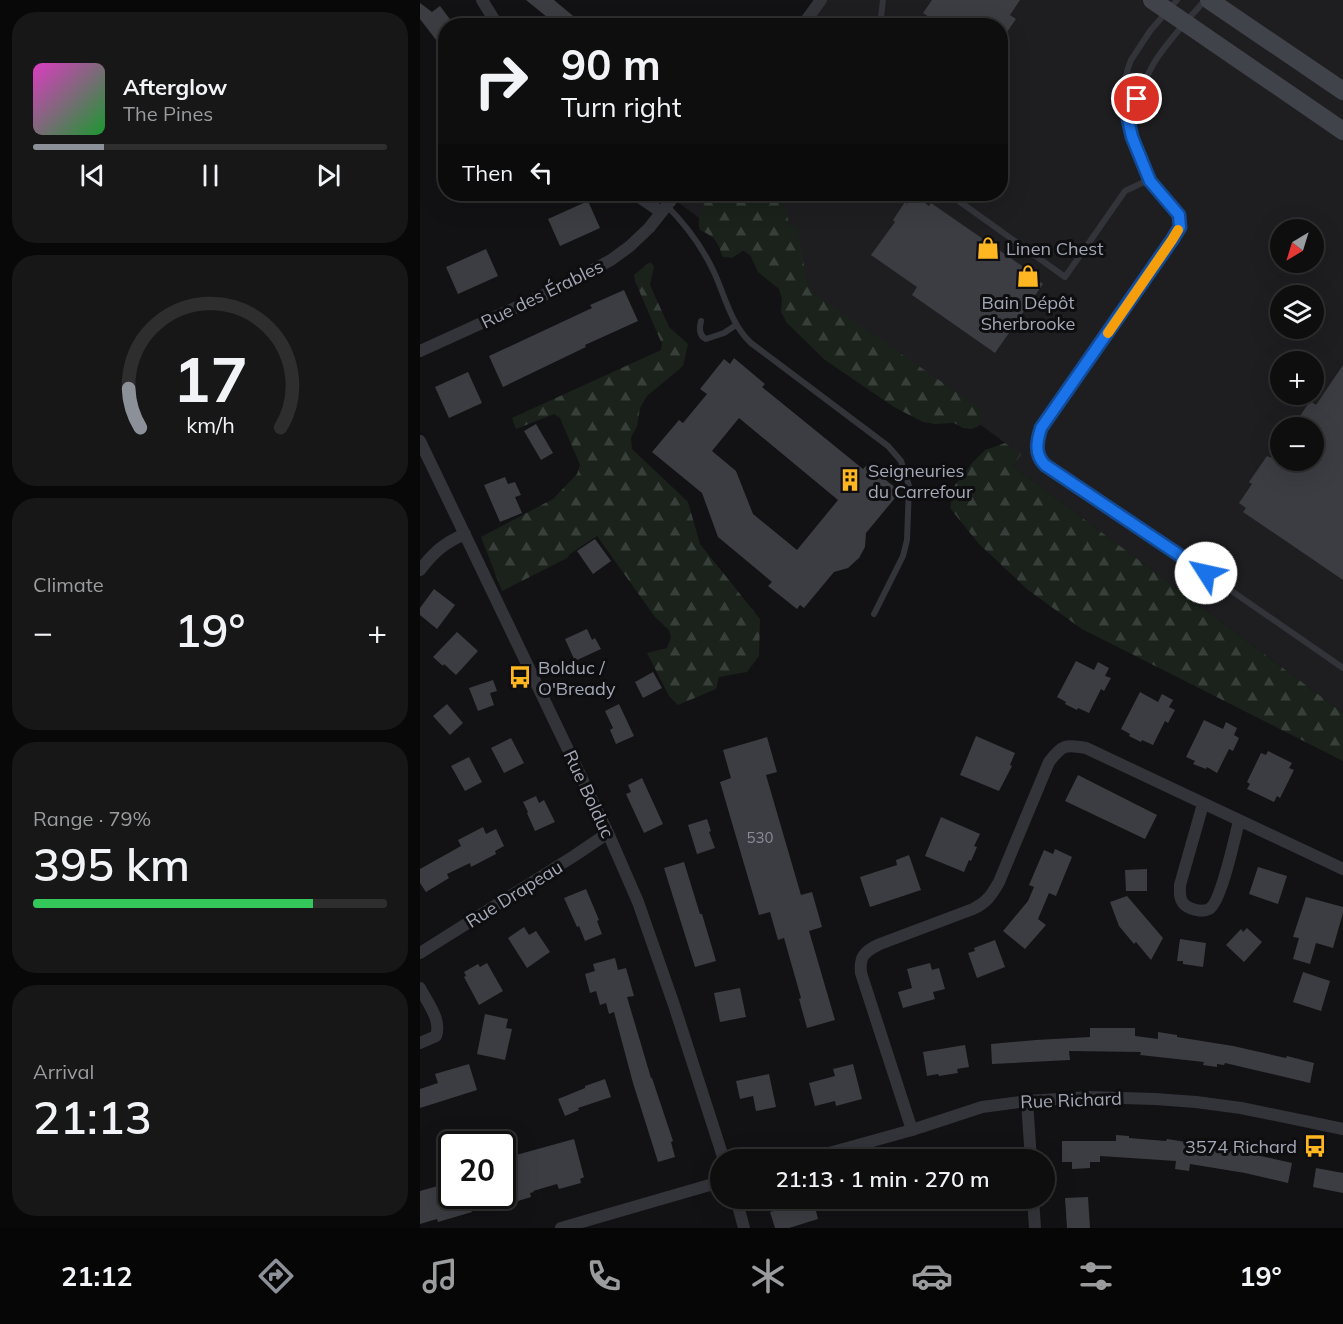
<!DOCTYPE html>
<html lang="en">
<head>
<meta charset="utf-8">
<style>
  body { margin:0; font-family:Mulish,sans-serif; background:#171718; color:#f1f3f6; height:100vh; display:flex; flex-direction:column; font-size:22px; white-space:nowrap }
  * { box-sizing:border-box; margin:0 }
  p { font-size:20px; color:#9b9c9e }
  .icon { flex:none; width:33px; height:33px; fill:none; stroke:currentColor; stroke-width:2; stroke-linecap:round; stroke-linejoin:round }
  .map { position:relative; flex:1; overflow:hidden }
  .side { display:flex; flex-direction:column; gap:12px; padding:12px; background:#080808; width:420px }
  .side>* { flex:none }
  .hud { position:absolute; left:18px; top:18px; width:570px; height:183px; border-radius:24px; box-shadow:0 6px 24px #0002,0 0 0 2px #2e2e2f; background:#0e0e0f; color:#f1f3f6; overflow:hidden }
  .needle { width:39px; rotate:218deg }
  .buttons { position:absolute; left:850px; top:219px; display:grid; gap:12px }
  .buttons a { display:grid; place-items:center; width:54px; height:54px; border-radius:50%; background:#0e0e0f; box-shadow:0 6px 24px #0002,0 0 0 2px #2e2e2f; font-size:30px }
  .speed { position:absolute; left:18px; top:1131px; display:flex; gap:12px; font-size:30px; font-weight:700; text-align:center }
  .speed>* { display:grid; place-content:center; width:78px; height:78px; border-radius:50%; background:#0e0e0f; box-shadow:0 6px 24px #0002,0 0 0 2px #2e2e2f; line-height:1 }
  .speed .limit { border:3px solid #111; border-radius:9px; background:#fff; color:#111 }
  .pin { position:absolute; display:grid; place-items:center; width:51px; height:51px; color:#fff; margin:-26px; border:3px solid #fff; border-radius:50%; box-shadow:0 2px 6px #0007 }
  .me { position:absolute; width:66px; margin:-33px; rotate:305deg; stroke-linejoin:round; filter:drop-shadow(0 0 4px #0008) }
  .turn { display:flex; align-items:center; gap:21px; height:126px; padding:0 24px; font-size:27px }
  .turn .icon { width:78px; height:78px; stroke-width:2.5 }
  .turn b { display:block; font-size:42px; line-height:51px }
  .then { display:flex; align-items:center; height:57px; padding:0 24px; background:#0003; gap:12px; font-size:22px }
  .big { font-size:45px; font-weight:600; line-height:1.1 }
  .side .tile { flex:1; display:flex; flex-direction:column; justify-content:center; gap:9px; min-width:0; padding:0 21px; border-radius:24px; background:#171718 }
  .side .dial { align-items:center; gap:0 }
  .dial svg { height:156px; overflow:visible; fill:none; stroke:#2e2e2f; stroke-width:7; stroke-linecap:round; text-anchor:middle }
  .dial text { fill:#f1f3f6; stroke:none }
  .song { display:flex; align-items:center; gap:18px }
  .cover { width:72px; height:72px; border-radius:9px; background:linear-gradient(135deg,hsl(310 70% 55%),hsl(130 70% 35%)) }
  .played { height:6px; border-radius:3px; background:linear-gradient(90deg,#8c9099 20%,#2e2e2f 20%) }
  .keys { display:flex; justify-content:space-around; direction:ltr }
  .heat { display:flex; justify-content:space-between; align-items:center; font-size:33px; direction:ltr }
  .charge { height:9px; border-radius:4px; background:linear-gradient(90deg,#34c759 79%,#2e2e2f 0) }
  .trip { position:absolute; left:290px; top:1149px; width:345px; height:60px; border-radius:30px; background:#0e0e0f; box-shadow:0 6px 24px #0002,0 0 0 2px #2e2e2f; font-weight:600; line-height:60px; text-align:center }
  .tabs { display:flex; height:96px; justify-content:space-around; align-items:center; background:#060606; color:#9b9c9e }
  .tabs .icon { width:42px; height:42px }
  .tabs .on { color:#8c9099 }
  .tabs b { font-size:27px; color:#f1f3f6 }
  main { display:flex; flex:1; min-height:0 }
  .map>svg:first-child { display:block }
</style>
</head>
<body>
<main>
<section class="side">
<div class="tile">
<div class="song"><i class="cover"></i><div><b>Afterglow</b><p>The Pines</p></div></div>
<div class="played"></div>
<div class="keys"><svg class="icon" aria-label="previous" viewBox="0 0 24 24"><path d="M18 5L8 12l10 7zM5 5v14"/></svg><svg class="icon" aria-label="pause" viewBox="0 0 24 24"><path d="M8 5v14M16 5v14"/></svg><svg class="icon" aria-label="next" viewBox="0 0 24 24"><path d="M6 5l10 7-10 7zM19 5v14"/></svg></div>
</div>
<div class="tile dial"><svg viewBox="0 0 100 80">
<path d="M14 69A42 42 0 1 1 86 69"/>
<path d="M14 69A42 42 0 0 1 8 49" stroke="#8c9099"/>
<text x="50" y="56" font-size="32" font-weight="700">17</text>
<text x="50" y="72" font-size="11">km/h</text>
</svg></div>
<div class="tile"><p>Climate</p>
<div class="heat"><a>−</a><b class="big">19°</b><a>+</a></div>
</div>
<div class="tile"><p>Range · 79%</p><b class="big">395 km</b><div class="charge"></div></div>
<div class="tile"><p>Arrival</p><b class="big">21:13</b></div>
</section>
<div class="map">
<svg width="923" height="1228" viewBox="0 0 923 1228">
  <defs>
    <pattern id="forest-firs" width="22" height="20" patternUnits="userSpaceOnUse" patternTransform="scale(1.5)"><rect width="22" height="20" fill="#1a221b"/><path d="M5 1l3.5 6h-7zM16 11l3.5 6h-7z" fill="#383f3a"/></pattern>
  </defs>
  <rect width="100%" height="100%" fill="#121214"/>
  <path fill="#1e1e21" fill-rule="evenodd" d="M 401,0 L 923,0 L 923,713 L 593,466 L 600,454 L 252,198 L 256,194 L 580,194 L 580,26 L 382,25 ZM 861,230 L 894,230 L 894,262 L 861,262 ZM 861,296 L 894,296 L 894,328 L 861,328 ZM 861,362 L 894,362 L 894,394 L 861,394 ZM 861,428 L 894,428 L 894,460 L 861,460 Z"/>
  <g fill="url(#forest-firs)">
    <path d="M 291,194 L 361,194 L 369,223 L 377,228 L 387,281 L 391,292 L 561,409 L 563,417 L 559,426 L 552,429 L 543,428 L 534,423 L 515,424 L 503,422 L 474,407 L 405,360 L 367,323 L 361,312 L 362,299 L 359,289 L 338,272 L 327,248 L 312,258 L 303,257 C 300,252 300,247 297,243 C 293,236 286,233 280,230 C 276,217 283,204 291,194 Z"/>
    <polygon points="230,262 234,266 230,285 249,327 268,344 263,366 227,396 220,408 217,426 211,438 212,449 268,502 280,544 340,619 339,656 327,672 299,677 296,689 258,705 249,696 227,653 247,648 251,637 249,630 235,617 177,536 150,554 147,558 82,591 61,537 133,499 157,474 160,465 140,418 134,414 96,429 92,418 241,350 242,344 215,281 214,275"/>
    <polygon points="585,443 601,454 593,466 923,713 923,761 662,629 608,590 559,544 530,508 535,485 553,462 565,450"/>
  </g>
  <g fill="#3c3d42" fill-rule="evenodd">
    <polygon points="106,0 134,0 165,26 138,26"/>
    <polygon points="512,0 600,0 590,15 596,19 580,42 580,26 508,26 512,19 503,13"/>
    <polygon points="0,3 12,12 20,6 35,26 26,26 26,53 0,19"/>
    <polygon points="494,195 509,206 511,203 618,277 616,279 623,284 575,353 492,295 497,287 451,255 475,222 473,220 485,202 487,204"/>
    <polygon points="168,201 180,228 140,246 128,219"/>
    <polygon points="66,249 78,276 38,294 26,267"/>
    <polygon points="204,290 218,321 165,345 166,347 83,387 69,356 172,308 170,305"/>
    <path d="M 314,358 L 345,384 L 342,387 L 443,469 L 447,465 L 477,489 L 472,495 L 475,498 L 446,533 L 445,547 L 439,558 L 428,568 L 414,572 L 384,608 L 380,605 L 377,609 L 348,586 L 352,582 L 298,537 L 282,493 L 232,452 L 259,420 L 263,423 L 287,394 L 280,389 L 304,359 L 310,364 ZM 319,418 L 418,500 L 377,550 L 333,514 L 316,471 L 292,451 Z"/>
    <polygon points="923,365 923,580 823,512 826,508 819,503 832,484 829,482 847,456 851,458 861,444 861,460 894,460 894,428 872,428 890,401 896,405"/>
    <polygon points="48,372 62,403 29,418 15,387"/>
    <polygon points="116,424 133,453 121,460 104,431"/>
    <polygon points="85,477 88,484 95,482 101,495 95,497 102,513 80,522 64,485"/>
    <polygon points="175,539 191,561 173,574 157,551"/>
    <polygon points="14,589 35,605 17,629 0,615 0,608"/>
    <polygon points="167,629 172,640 175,638 181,649 155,661 145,639"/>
    <polygon points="37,632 58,651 36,675 24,664 23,666 13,657"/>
    <polygon points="656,661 674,670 678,662 689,668 685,676 691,678 684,691 681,689 669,713 658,708 657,710 645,704 646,702 637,697"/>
    <polygon points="233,672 242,688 223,698 215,682"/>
    <polygon points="73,680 77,691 70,693 74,705 58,711 49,688"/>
    <polygon points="720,692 738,702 742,694 753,700 749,707 755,710 748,723 745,721 733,745 722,740 721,742 709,736 710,734 701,729"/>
    <polygon points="27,704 43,723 30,735 13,716"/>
    <polygon points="199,704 214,736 196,744 190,730 193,728 185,711"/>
    <polygon points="784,720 803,729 806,722 817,728 814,735 819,738 813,751 809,749 797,773 787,767 786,769 773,764 775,761 766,757"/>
    <polygon points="556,736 595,753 590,765 592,766 579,791 540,775"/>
    <polygon points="347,737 357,772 346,775 381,895 392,892 402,927 389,931 415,1020 387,1028 379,999 381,998 364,938 358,940 350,912 339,915 300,782 311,778 303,750"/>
    <polygon points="91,738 104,763 84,773 71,748"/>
    <polygon points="848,751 872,763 869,768 874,770 860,798 857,796 854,802 827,789 830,784 827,782 841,753 846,755"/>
    <polygon points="49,757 62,782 45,791 31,766"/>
    <polygon points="658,775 737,815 725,839 645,801"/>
    <polygon points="222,778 243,824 224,833 206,794 211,792 208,785"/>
    <polygon points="116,796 119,803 124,800 135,822 115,831 107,813 108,812 103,802"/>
    <polygon points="521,817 560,834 554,846 557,847 551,861 549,860 544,872 505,856"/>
    <polygon points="287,819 291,831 289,832 295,848 277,854 268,825"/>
    <polygon points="63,827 66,834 76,829 84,846 75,851 76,854 51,867 50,863 27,874 29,878 6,892 0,883 0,869 41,846 38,840"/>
    <polygon points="635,849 652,857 636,896 629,893 618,919 626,925 605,949 583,931 608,901 614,887 609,885 624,850 633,854"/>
    <polygon points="489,855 501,890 450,907 440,877 477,865 476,860"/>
    <polygon points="264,862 280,914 282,914 296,961 275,967 244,868"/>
    <polygon points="838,867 867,876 858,904 829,894"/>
    <polygon points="727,869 727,891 706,891 705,870"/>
    <polygon points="166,889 179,920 177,921 182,934 165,941 159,926 157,927 144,898"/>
    <polygon points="707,896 743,938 731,960 716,942 714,944 699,926 690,902"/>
    <polygon points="886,897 923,907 923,913 913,948 896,943 890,964 873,959 879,938 873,937"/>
    <polygon points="104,927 109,935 116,931 130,952 107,968 88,938"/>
    <polygon points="827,928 842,942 824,962 806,945 821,929 823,932"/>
    <polygon points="760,939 786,943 783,967 763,964 763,961 757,961"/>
    <polygon points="575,940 585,967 557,978 548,953 555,951 554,948"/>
    <polygon points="195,958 198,970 206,968 214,996 207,997 231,1078 232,1078 253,1141 251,1142 255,1157 238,1162 213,1083 194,1012 189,1014 186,1003 180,1005 176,991 170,993 165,974 175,971 173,964"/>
    <polygon points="67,963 83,991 59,1005 44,977 46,976 44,972 58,964 60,967"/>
    <polygon points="510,963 512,970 519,968 525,989 513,992 515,999 483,1008 478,992 492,988 487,969"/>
    <polygon points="883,972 910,981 901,1011 873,1002"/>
    <polygon points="320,988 326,1017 300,1022 294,993"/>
    <polygon points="65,1014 88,1019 86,1028 92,1029 85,1060 57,1054"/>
    <polygon points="670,1028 715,1028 715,1036 738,1039 738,1032 757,1035 757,1037 813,1046 866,1058 867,1056 894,1063 890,1083 805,1063 804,1065 797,1064 797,1067 783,1065 784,1062 720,1055 721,1052 649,1051 650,1060 572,1064 571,1044 616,1040 670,1037"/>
    <polygon points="545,1045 549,1067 537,1069 538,1073 519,1076 518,1074 507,1076 503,1052"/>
    <polygon points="49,1064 57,1090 0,1108 0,1089 18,1083 15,1074"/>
    <polygon points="433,1064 442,1099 416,1106 415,1101 395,1106 389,1083 415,1076 413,1069"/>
    <polygon points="349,1074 356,1107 336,1111 333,1096 320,1099 316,1081"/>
    <polygon points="185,1079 191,1097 158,1108 159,1110 145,1116 138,1099 165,1088 165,1086"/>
    <polygon points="696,1135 709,1136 709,1138 746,1141 747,1139 785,1145 785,1147 836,1155 872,1163 868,1183 825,1173 770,1164 769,1171 755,1169 756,1161 680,1156 680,1162 670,1162 670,1168 652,1169 652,1162 642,1162 642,1141 696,1141"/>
    <polygon points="154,1139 164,1177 160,1179 161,1183 139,1189 137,1184 113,1191 114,1192 110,1193 111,1197 85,1205 82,1195 82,1159"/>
    <polygon points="896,1168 923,1173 923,1193 893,1187"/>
    <polygon points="32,1182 32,1196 47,1196 52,1212 18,1222 17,1219 0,1224 0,1191"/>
    <polygon points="668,1197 670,1228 647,1228 645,1198"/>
    <polygon points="393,1199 398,1219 369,1228 355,1228 350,1212"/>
  </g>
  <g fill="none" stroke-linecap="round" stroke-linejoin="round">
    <g stroke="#33343a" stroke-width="6">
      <path d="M 757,0 L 730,31 L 711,60 L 708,68 L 702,93 L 712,137 L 730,181 L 759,215 L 760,227 L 752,240 L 621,428 C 617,441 614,454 625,465 L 767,560 L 923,668"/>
      <polyline points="460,26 463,0"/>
      <path d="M 708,119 C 716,100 724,81 734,63 C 748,40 768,20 785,0"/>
      <polyline points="529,194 645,277 705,191 722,183 730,181"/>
      <path d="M 247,206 C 266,225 281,245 293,270 C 305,295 310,323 331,343 L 468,446 L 481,461 L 489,486 L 487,540 L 483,556 L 454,614"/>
      <path d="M 281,321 C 279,329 279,336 286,339 L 304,333 L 316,325"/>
    </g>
    <g stroke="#33343a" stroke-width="12">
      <polyline points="62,0 78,26"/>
      <polyline points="382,26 401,0"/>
      <polyline points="215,194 241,212"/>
      <polyline points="0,351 139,288 191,260 210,246 229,228 256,194"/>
      <polyline points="0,441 188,833 218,902 254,1005 304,1160"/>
      <path d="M 0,570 C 14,552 24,543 45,534"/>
      <path d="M 783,804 L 760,885 C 760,891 759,898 763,903 C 768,909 781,913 789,909 C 801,903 815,836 819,821"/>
      <polyline points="0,953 154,856 188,833"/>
      <path d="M 0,988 C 7,1002 22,1020 16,1036 L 0,1043"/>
      <polyline points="607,1101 611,1160"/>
      <path d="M 492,1130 L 441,973 C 439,956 445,951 460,944 L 553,909 C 567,902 571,896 579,882 L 629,762 C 642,745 645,744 666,748 L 923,869"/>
      <polyline points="384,1160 492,1130 562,1107 607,1101 669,1097 735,1099 776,1102 821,1108 923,1129"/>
      <polyline points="316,1198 324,1228"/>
      <polyline points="613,1198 615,1228"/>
      <polyline points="141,1228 300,1182"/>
    </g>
    <g stroke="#41434a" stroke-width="18">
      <polyline points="732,0 923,131"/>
      <polyline points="789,0 923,91"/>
    </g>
  </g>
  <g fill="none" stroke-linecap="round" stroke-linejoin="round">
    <g stroke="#114b97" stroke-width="15">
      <path id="route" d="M 717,99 L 708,119 L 712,137 L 730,181 L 759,215 L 760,227 L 752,240 L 621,428 C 617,441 614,454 625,465 L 786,573"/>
    </g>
    <use href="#route" stroke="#1a73e8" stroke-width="10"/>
    <polyline stroke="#f59e0b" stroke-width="10" points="688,333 752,240 758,230"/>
  </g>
  <defs>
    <g id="shop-bare" transform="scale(1.8)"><path d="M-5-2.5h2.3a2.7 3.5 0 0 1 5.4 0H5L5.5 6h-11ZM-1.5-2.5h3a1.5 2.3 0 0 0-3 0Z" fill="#ffb620" stroke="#0e0d0f" stroke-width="2.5" paint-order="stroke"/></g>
    <g id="building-bare" transform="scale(1.8)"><path d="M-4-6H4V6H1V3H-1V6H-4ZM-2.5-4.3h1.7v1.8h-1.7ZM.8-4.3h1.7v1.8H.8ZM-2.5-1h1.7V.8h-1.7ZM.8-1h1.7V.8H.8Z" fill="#ffb620" stroke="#0e0d0f" stroke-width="2.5" paint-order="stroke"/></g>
    <g id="bus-bare" transform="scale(1.8)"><path d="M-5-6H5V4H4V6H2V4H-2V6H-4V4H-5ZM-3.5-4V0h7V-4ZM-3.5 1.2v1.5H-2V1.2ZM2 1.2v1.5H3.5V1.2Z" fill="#ffb620" stroke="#0e0d0f" stroke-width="2.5" paint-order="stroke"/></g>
  </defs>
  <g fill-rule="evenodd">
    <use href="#shop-bare" x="568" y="248"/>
    <use href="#shop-bare" x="608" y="276"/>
    <use href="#building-bare" x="430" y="480"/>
    <use href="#bus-bare" x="100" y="677"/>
    <use href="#bus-bare" x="895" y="1146"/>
  </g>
  <g text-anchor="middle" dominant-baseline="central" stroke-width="6" stroke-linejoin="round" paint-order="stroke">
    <g font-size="15" fill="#898d99">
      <text x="340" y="837">530</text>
    </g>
    <g font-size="18" fill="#a3a8b6" stroke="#0e0d0f" text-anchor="start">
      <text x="586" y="248">Linen Chest</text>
      <text x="608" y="302" text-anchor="middle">Bain Dépôt<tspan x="608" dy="21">Sherbrooke</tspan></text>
      <text x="448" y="470">Seigneuries<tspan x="448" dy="21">du Carrefour</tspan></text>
      <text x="118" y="667">Bolduc /<tspan x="118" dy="21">O'Bready</tspan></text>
      <text x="877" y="1146" text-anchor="end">3574 Richard</text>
    </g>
    <g font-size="18" fill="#a3a8b6" stroke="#0e0d0f">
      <text transform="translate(122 294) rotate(-26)">Rue des Érables</text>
      <text transform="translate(169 794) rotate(65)">Rue Bolduc</text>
      <text transform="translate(94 894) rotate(-32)">Rue Drapeau</text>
      <text transform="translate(651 1100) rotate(-2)">Rue Richard</text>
    </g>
  </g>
</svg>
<div class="buttons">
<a><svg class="needle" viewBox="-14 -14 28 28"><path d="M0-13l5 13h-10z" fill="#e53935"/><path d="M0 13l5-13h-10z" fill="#9b9c9e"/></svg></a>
<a><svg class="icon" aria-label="layers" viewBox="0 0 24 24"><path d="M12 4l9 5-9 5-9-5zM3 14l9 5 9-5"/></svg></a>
<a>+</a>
<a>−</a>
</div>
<div class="speed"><div class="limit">20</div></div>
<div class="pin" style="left:717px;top:99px;background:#d93025"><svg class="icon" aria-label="arrive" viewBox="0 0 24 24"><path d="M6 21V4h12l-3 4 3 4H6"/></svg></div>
<svg class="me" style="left:786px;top:573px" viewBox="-20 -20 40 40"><circle r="19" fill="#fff"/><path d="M0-13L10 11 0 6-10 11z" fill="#1a73e8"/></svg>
<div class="trip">21:13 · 1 min · 270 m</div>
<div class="hud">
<div class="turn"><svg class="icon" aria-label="right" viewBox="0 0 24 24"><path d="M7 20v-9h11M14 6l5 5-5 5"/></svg><div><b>90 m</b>Turn right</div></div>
<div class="then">Then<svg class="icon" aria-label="left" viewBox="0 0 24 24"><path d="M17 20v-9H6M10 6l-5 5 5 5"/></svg></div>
</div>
</div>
</main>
<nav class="tabs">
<b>21:12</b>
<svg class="icon on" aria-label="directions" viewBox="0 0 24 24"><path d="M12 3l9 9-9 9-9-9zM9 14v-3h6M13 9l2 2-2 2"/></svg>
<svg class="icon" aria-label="music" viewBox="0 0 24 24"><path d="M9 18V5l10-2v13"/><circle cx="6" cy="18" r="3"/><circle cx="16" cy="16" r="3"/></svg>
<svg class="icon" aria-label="phone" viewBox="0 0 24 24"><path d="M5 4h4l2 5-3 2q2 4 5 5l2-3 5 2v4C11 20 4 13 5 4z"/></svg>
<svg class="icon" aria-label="climate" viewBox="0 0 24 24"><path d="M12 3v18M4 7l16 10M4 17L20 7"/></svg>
<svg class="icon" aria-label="car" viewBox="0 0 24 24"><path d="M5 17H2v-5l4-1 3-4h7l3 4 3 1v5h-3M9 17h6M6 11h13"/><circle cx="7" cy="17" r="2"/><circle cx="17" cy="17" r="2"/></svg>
<svg class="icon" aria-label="filters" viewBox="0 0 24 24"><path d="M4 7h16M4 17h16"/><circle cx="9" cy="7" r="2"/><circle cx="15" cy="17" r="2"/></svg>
<b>19°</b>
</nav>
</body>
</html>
